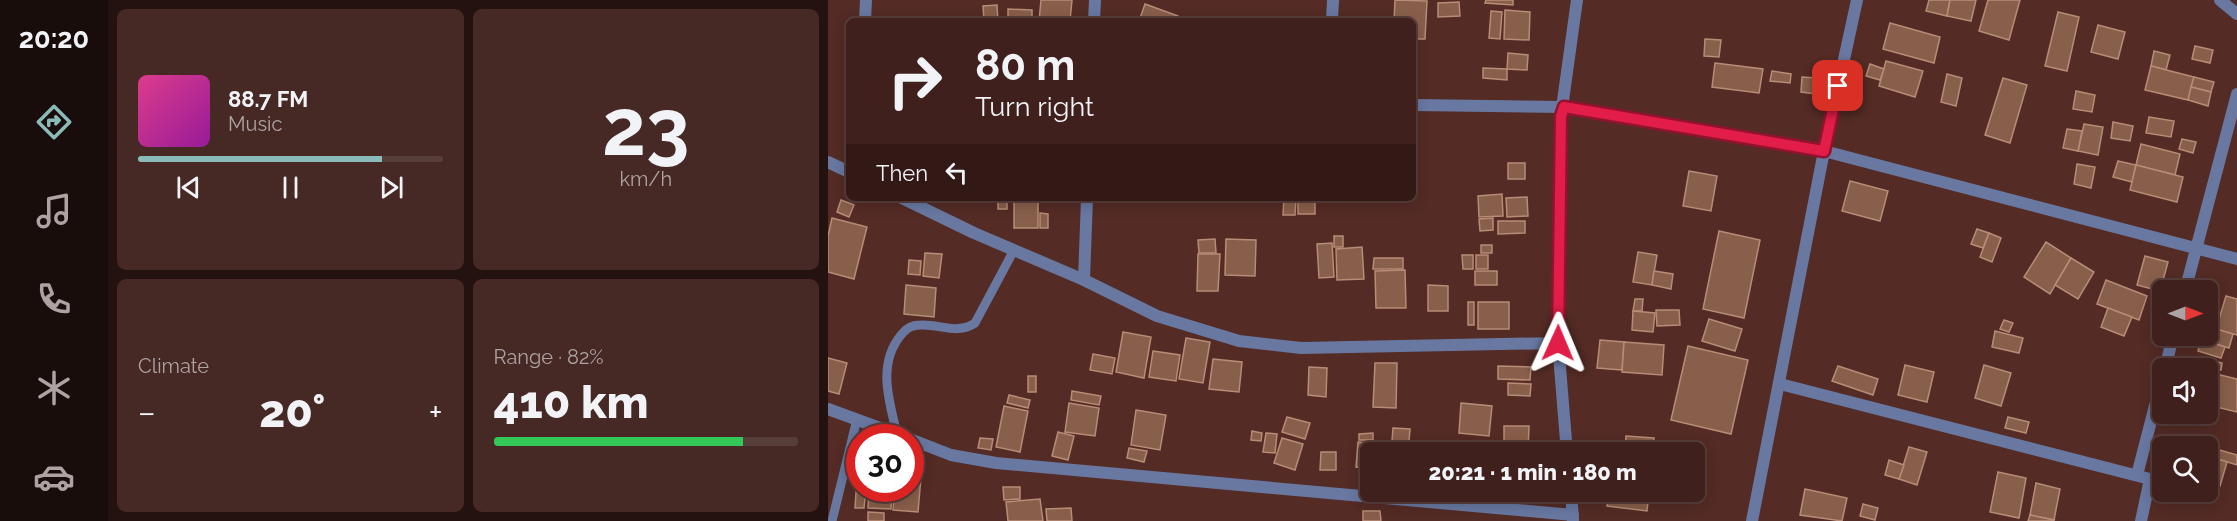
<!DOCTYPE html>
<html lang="en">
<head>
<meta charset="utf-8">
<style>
  body { margin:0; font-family:Raleway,sans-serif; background:#462825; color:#f1f3f6; height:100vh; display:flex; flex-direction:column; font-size:22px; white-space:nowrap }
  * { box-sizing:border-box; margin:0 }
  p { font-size:20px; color:#ada3a3 }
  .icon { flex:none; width:33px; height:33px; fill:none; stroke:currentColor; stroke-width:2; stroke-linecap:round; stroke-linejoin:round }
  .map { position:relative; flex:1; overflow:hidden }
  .drawer { display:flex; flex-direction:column; gap:9px; padding:9px; background:#23120f; width:720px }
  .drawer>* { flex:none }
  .banner { position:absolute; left:18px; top:18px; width:570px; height:183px; border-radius:9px; box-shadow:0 3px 15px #0003,0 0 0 2px #583e3b; background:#3f201c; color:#f1f3f6; overflow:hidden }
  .needle { width:39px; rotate:90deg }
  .controls { position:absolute; left:1324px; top:280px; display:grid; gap:12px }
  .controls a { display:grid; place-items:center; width:66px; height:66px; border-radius:9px; background:#3f201c; box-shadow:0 3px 15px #0003,0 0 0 2px #583e3b; font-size:30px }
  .speed { position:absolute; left:18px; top:424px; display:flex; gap:12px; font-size:30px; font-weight:700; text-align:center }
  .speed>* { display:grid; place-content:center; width:78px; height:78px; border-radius:50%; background:#3f201c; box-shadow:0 3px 15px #0003,0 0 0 2px #583e3b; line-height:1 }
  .speed .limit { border:9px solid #d22; background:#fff; color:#111 }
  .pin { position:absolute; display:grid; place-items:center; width:51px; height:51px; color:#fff; margin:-26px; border-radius:12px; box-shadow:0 3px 9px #0006 }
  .me { position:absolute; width:66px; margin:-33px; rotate:1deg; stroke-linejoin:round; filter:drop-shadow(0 0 4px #0008) }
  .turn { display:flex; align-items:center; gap:21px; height:126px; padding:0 30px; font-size:27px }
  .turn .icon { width:78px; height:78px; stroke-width:2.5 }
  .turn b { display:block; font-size:42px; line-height:51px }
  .then { display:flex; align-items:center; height:57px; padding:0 30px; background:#0003; gap:12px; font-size:22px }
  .big { font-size:45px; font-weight:800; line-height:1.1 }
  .drawer .widget { flex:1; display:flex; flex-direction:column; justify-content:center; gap:9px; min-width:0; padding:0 21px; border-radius:9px; background:#462825 }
  .drawer .dial { align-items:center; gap:0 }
  .dial b { font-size:78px; line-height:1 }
  .song { display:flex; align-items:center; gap:18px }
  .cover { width:72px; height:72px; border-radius:9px; background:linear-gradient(135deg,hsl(330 70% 55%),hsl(300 70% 35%)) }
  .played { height:6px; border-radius:3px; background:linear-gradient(90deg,#8bbbb9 80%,#583e3b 80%) }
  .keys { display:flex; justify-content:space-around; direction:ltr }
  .heat { display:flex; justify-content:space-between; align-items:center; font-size:33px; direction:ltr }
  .charge { height:9px; border-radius:4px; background:linear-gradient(90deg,#34c759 82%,#583e3b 0) }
  .drawer .tiles { flex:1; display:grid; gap:9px; grid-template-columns:repeat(2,1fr) }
  .trip { position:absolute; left:532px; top:442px; width:345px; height:60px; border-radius:9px; background:#3f201c; box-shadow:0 3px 15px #0003,0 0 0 2px #583e3b; font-weight:800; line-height:60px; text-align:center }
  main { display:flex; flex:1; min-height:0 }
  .dock { display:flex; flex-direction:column; width:108px; justify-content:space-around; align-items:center; background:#190d0b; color:#ada3a3 }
  .dock .icon { width:42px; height:42px }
  .dock .selected { color:#8bbbb9 }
  .dock b { font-size:27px; color:#f1f3f6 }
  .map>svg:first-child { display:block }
</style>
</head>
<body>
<main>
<nav class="dock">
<b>20:20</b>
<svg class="icon selected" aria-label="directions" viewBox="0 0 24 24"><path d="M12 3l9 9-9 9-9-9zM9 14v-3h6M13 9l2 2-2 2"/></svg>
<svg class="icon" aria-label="music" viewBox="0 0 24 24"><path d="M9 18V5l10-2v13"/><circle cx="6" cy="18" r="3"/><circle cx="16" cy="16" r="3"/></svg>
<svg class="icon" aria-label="phone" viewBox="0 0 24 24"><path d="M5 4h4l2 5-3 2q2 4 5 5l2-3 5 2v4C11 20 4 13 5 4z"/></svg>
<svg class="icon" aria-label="climate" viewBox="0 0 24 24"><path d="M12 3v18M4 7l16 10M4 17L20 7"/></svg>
<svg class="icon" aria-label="car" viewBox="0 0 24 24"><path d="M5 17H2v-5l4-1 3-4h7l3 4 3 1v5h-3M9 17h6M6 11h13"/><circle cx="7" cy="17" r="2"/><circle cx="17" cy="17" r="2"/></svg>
</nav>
<section class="drawer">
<div class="tiles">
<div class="widget">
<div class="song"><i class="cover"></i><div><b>88.7 FM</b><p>Music</p></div></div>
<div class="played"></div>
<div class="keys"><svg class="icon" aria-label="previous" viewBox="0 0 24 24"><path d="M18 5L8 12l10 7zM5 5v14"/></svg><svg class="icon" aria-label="pause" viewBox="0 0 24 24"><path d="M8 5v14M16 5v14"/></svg><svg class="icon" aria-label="next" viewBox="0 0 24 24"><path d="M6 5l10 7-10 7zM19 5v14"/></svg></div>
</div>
<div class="widget dial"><b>23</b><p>km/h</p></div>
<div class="widget"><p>Climate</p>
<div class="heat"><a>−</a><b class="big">20°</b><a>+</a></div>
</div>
<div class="widget"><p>Range · 82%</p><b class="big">410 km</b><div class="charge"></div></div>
</div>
</section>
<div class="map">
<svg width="1409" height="521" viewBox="0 0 1409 521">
  <rect width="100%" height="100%" fill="#542b25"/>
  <g fill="#885f4a" stroke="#b88c76" stroke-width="1.5">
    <polygon points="213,0 244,0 242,21 211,21"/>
    <polygon points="567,0 599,1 597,39 585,39 585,21 566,21"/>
    <polygon points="658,0 685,0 685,5 657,3"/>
    <polygon points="1101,0 1122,0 1119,16 1098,11"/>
    <polygon points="1122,0 1148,0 1143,21 1119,16"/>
    <polygon points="1160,0 1192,0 1181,40 1151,31"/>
    <polygon points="631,2 632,16 610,17 610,3"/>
    <polygon points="317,4 350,16 348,21 311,21"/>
    <polygon points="169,5 170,21 156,21 155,6"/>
    <polygon points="180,9 204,10 204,21 180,21"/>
    <polygon points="677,10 702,12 701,40 676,39"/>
    <polygon points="663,11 674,12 672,39 661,38"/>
    <polygon points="1230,12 1251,17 1239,71 1217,66"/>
    <polygon points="1062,23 1112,37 1106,63 1055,49"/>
    <polygon points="1270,25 1297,32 1290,59 1263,52"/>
    <polygon points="877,39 893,40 891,57 876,56"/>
    <polygon points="1367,46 1385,50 1382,63 1364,59"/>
    <polygon points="1326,51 1342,55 1338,70 1323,66"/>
    <polygon points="680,53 700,55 699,70 679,69"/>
    <polygon points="1058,61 1095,71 1087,97 1051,86"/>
    <polygon points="887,63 935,69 931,93 884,87"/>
    <polygon points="1042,64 1056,69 1052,80 1038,76"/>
    <polygon points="1323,66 1366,77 1360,100 1317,90"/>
    <polygon points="655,68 679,69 679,80 655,78"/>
    <polygon points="944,71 963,74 962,83 942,81"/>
    <polygon points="1119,74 1134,78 1128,106 1113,102"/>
    <polygon points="974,77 989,78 988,94 973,92"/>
    <polygon points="1366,77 1386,82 1383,92 1363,87"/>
    <polygon points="1175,78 1199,85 1182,143 1157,135"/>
    <polygon points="1363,87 1383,92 1380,106 1360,100"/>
    <polygon points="1248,91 1267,95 1264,112 1245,109"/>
    <polygon points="1321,117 1346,121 1343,137 1318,133"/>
    <polygon points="1285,122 1305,126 1302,141 1283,138"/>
    <polygon points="1256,124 1275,127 1270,155 1250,151"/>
    <polygon points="1239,129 1254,131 1250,151 1235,148"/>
    <polygon points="1354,139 1368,142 1365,153 1351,149"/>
    <polygon points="1313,144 1352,154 1347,175 1308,165"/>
    <polygon points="1290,161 1308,165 1304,182 1285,177"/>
    <rect x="680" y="163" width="17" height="16"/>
    <polygon points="1249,164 1267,167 1263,188 1246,184"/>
    <polygon points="1308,165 1355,177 1349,202 1302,190"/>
    <polygon points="861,171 889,176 883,211 855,206"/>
    <polygon points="1022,181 1060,191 1052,221 1014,211"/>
    <polygon points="674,194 675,216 651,217 650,196"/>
    <polygon points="699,197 700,216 679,217 678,198"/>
    <polygon points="456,198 468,198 467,215 455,215"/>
    <rect x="470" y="198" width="17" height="16"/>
    <polygon points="13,200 26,205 21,217 9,212"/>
    <rect x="170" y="202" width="9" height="7"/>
    <rect x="186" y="202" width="24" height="26"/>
    <polygon points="212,213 220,214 220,228 212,228"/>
    <polygon points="4,218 39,227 26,279 0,272 0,236"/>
    <polygon points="665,218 665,230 652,231 651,219"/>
    <polygon points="670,221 697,221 697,233 670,234"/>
    <polygon points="1149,229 1161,233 1155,248 1143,244"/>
    <polygon points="891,231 932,240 916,318 875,309"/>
    <polygon points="1161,233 1173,238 1164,262 1152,257"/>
    <rect x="506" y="236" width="9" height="11"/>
    <polygon points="387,239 388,253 371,253 370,240"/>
    <polygon points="398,239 428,240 427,276 397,275"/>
    <polygon points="1218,242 1243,258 1222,294 1196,277"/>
    <polygon points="504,243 506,277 491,278 489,244"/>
    <rect x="653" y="245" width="11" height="8"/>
    <polygon points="534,247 536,279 509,280 508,249"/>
    <polygon points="810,252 829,255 824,285 805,282"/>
    <polygon points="97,253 114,254 111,278 95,276"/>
    <polygon points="370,254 392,254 390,291 369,291"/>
    <polygon points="634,255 645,255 645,269 635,269"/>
    <rect x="648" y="255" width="12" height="14"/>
    <polygon points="1317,256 1340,262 1332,291 1309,285"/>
    <polygon points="546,258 575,258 575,269 545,269"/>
    <polygon points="1243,258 1266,272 1250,299 1227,285"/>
    <polygon points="81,260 93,261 92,275 80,274"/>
    <polygon points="577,270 578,308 548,308 547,271"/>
    <rect x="647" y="271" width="22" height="14"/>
    <polygon points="826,271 845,274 843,289 824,285"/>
    <polygon points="1278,280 1319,296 1311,320 1269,304"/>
    <polygon points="78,285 108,288 106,317 76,314"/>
    <polygon points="600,285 620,286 620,311 600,311"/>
    <polygon points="1398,296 1409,299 1409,335 1388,329"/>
    <polygon points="807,299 815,299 814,311 805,311"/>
    <rect x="640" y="302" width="6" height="23"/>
    <rect x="650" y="302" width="31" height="27"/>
    <polygon points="1280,308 1304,317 1296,336 1273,327"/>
    <polygon points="828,310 851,310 852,325 829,326"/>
    <polygon points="805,311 827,313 825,332 804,330"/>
    <polygon points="881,319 914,329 907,351 874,341"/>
    <polygon points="1176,320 1185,323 1181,332 1172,329"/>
    <polygon points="1388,329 1405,334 1401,348 1384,343"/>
    <polygon points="1167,331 1195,338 1191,353 1164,347"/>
    <polygon points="295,332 323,337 316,378 288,372"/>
    <polygon points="358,338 382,342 375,383 351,379"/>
    <polygon points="1373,339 1397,347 1393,358 1370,351"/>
    <polygon points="772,340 796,342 794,370 769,368"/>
    <polygon points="796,342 836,345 834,375 794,372"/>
    <polygon points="860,346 920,360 903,434 843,420"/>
    <polygon points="325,351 352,355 348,381 321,377"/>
    <polygon points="265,354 287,358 284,374 262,370"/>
    <polygon points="0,358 19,363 11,394 0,391"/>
    <polygon points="385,359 414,362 411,392 381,389"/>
    <polygon points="1386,361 1394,363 1393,370 1385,368"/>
    <polygon points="547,363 569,363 568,408 545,407"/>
    <polygon points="1077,365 1106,372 1099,402 1070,395"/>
    <polygon points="1156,365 1183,373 1173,406 1147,398"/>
    <polygon points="670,366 703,367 702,380 670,379"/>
    <polygon points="1010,366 1050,379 1045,395 1004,381"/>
    <polygon points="481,367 499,368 498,397 480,395"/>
    <polygon points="1380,372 1409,379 1409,412 1380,405"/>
    <rect x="200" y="376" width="8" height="16"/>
    <polygon points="680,383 703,384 702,396 680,395"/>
    <polygon points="244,391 273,396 271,405 243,400"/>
    <polygon points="181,395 202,400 200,408 179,403"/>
    <polygon points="241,403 271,408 267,436 237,432"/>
    <polygon points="633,403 664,406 661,436 631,433"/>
    <polygon points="176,406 200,411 192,452 168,447"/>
    <polygon points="308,410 338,415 332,450 303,445"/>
    <polygon points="459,417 482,423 477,439 454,432"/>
    <polygon points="1180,417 1201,422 1198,433 1177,428"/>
    <polygon points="676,426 701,426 700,453 676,453"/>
    <polygon points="565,428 582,429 580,453 563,453"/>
    <polygon points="424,431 434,433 433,441 423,440"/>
    <polygon points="230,432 246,436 240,460 224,456"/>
    <polygon points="438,433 449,434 447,453 435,452"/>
    <polygon points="545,433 545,440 531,440 531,434"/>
    <polygon points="798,436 826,438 825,453 797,453"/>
    <polygon points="152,438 165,439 163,450 150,448"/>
    <polygon points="454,438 475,444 467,470 446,463"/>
    <polygon points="530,442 559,444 558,453 543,453 543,469 528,467"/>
    <polygon points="1364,442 1409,455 1409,465 1380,456 1380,447 1363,447"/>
    <polygon points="1081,447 1099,452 1089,485 1071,479"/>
    <polygon points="301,448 319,451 316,462 299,458"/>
    <polygon points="493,452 508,452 508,470 492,470"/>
    <polygon points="1380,456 1399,462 1392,486 1380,483"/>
    <polygon points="1061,460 1076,465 1071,479 1057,475"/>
    <polygon points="1170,472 1198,478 1191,518 1162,512"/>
    <polygon points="82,476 93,477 90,512 65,510 67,489 82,489"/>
    <polygon points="29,477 32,477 32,489 38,489 36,508 27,508"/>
    <polygon points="1208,483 1232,489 1226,520 1202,515"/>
    <polygon points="175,487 192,487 192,499 176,500"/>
    <polygon points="41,489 64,489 63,509 40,508"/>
    <polygon points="977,489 1019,498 1014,521 972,515"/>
    <rect x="661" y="492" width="49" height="1"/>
    <polygon points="781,492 821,492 819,511 779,506"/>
    <polygon points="212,499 215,521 180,521 178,502"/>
    <polygon points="1035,504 1050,508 1047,520 1032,516"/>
    <polygon points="243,508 244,521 219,521 218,509"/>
    <polygon points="535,511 552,511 553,521 535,521"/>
    <polygon points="40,512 56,513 56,521 40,521"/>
    <polygon points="1202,515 1226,520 1225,521 1200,521"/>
  </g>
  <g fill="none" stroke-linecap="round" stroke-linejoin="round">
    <g stroke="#6878a1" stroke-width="9">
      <path d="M 69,434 C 61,401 49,364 73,335 C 79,328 83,325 93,325 C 112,324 130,335 147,323 L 186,250"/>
      <polyline points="4,521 29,419"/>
    </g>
    <g stroke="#6878a1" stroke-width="12">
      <polyline points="1392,0 1409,14"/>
      <polyline points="37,21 38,0"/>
      <polyline points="266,21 267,0"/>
      <polyline points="504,21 505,0"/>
      <polyline points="585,105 736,107 996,151 1409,259"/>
      <polyline points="0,162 21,172"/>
      <polyline points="74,198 146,233 256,280 329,316 411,341 473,348 730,343"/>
      <polyline points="256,280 259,198"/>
      <polyline points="1357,291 1409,94"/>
      <polyline points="1337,369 1345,336"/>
      <polyline points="952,384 1322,479 1313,521"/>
      <polyline points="0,409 79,438"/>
      <polyline points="82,439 123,455 168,463 745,515"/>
      <polyline points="739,453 730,343 733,115 749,0"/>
      <polyline points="1309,475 1335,375"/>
      <polyline points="743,492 745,520"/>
      <polyline points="924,521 996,151 1029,0"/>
    </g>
  </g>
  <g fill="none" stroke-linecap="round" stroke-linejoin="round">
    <g stroke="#92132f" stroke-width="15">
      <polyline id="route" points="730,343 733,116 736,107 996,151 1010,86"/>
    </g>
    <use href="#route" stroke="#e11d48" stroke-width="10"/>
  </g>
</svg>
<div class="controls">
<a><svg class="needle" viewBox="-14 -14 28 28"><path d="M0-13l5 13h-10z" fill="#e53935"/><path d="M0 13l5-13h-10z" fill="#ada3a3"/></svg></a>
<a><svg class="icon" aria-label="sound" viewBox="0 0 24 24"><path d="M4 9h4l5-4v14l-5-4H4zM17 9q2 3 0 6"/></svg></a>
<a><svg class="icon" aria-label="search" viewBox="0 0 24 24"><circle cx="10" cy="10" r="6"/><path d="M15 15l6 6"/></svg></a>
</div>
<div class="speed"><div class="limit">30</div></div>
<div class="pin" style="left:1010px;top:86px;background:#d93025"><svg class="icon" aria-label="arrive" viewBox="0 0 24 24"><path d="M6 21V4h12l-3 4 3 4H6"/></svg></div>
<svg class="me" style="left:730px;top:343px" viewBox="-20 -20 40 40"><path d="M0-17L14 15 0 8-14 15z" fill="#e11d48" stroke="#fff" stroke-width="4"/></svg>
<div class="trip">20:21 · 1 min · 180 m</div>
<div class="banner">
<div class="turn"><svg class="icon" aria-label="right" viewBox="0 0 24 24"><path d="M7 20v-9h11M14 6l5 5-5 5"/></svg><div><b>80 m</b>Turn right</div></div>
<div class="then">Then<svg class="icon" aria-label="left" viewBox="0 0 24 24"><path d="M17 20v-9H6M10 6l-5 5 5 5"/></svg></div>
</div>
</div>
</main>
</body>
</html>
